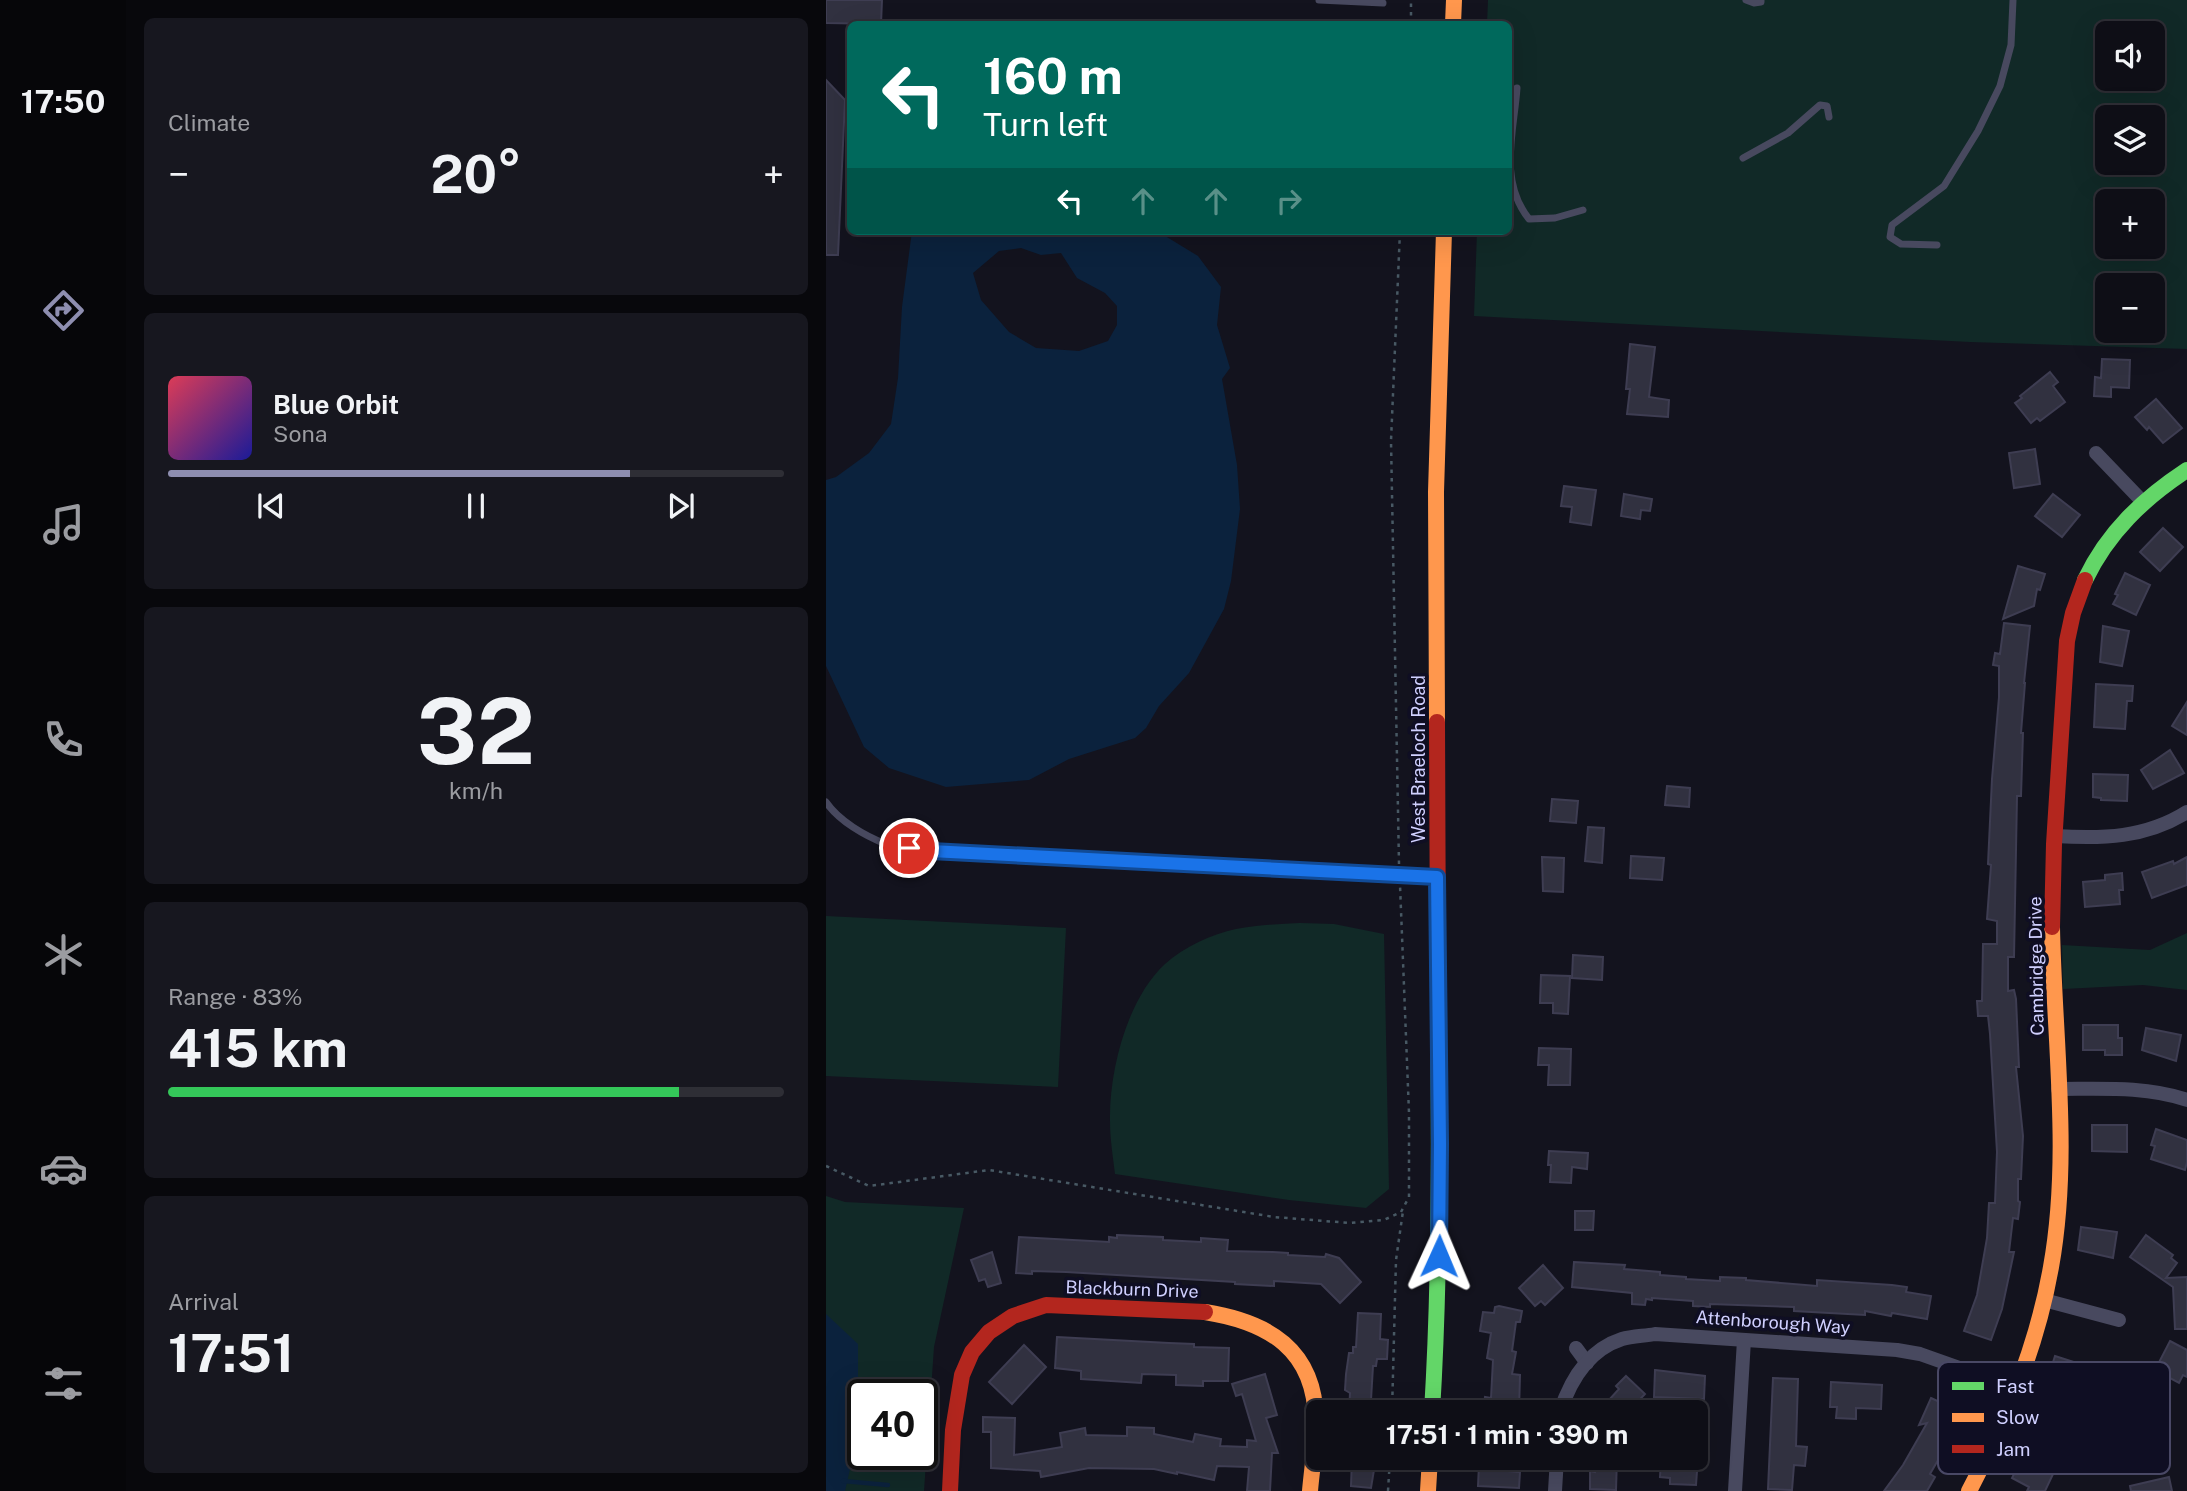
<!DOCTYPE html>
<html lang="en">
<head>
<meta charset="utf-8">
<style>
  body { margin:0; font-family:"Public Sans",sans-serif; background:#17171f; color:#f1f3f6; height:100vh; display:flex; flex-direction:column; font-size:26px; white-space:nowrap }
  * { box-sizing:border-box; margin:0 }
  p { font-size:23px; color:#9b9ca1 }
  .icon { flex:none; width:38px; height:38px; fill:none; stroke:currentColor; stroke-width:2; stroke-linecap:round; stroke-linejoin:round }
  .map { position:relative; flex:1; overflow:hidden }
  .details { display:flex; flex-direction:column; gap:18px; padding:18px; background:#08080c; width:700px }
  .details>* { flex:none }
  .hud { position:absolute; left:21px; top:21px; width:665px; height:214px; border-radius:10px; box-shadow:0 7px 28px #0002,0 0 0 2px #2e2e35; background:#00695c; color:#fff; overflow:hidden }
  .fabs { position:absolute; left:1269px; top:21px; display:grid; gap:14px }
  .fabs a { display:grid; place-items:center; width:70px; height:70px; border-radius:10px; background:#0e0e16; box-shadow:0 7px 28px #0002,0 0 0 2px #2e2e35; font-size:35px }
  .speed { position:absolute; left:21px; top:1379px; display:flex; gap:14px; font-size:35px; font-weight:700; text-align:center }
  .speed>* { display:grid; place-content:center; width:91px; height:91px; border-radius:50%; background:#0e0e16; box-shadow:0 7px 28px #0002,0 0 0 2px #2e2e35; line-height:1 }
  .speed .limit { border:4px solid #111; border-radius:10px; background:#fff; color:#111 }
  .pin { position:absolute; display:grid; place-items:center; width:60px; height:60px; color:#fff; margin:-30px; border:4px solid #fff; border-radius:50%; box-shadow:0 2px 7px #0007 }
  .me { position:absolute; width:77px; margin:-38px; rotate:1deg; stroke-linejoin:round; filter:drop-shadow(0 0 5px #0008) }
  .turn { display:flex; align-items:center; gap:24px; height:147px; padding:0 21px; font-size:32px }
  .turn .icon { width:91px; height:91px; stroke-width:2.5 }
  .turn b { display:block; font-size:49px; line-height:60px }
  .lanes { display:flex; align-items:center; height:66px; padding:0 21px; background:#0003; justify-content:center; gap:35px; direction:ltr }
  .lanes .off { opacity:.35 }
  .big { font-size:52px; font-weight:700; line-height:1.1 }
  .details .card { flex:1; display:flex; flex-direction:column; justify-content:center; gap:10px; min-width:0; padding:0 24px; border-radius:10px; background:#17171f }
  .details .dial { align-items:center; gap:0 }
  .dial b { font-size:91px; line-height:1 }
  .song { display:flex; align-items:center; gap:21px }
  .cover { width:84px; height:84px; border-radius:10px; background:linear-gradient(135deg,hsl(350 70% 55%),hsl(240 70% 35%)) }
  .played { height:7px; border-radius:4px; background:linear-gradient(90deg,#8e8eb0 75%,#2e2e35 75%) }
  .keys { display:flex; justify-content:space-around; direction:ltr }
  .heat { display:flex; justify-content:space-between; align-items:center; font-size:38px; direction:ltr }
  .charge { height:10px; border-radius:5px; background:linear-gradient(90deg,#34c759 83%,#2e2e35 0) }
  .trip { position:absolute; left:480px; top:1400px; width:402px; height:70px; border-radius:10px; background:#0e0e16; box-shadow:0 7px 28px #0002,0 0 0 2px #2e2e35; font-weight:700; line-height:70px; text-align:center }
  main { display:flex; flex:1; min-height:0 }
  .dock { display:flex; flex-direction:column; width:126px; justify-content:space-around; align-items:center; background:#060609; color:#9b9ca1 }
  .dock .icon { width:49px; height:49px }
  .dock .on { color:#8e8eb0 }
  .dock b { font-size:32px; color:#f1f3f6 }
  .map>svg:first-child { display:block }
</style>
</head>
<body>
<main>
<nav class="dock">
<b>17:50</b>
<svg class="icon on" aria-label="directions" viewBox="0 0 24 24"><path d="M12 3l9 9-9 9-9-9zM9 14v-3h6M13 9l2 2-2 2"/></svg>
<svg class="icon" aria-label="music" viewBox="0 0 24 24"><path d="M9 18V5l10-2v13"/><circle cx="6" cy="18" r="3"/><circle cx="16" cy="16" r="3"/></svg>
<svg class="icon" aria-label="phone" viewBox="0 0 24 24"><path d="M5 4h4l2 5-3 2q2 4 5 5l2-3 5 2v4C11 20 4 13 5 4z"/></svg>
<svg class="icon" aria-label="climate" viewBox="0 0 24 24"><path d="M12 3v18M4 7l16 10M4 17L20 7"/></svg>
<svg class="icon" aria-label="car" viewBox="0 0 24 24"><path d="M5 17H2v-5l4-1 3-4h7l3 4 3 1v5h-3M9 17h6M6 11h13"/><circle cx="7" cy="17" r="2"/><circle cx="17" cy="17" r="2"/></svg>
<svg class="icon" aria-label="filters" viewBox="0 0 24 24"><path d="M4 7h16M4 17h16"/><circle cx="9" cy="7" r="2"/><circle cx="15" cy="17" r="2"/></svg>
</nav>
<section class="details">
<div class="card"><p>Climate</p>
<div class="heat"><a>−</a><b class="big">20°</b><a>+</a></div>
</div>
<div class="card">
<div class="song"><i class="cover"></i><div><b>Blue Orbit</b><p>Sona</p></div></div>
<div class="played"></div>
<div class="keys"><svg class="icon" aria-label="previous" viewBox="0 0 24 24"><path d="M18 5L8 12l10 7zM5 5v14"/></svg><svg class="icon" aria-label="pause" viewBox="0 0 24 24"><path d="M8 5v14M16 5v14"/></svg><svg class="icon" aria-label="next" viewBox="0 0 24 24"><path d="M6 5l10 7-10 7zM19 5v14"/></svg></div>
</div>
<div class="card dial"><b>32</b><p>km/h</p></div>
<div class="card"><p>Range · 83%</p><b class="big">415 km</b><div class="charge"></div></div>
<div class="card"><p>Arrival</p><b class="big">17:51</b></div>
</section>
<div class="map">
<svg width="1361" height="1491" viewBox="0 0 1361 1491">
  <rect width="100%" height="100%" fill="#13131e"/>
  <g fill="#112927" fill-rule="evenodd">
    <path d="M 662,0 L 1361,0 L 1361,349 L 1144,342 L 648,316 L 651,231 L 682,231 L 682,24 L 661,24 ZM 1281,33 L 1326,33 L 1326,79 L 1281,79 ZM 1281,117 L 1326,117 L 1326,163 L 1281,163 ZM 1281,201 L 1326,201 L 1326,247 L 1281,247 ZM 1281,285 L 1326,285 L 1326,331 L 1281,331 Z"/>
    <polygon points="0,916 240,928 232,1087 0,1076"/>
    <path d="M 474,923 L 508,924 L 558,934 L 563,1189 L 540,1208 L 463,1200 L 289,1174 C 287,1157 284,1139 284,1121 C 283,1071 301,999 339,964 C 358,947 386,934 410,929 C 431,925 453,924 474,923 Z"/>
    <polygon points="1361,933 1361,990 1317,985 1237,989 1236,945 1324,950"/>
    <path d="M 0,1196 L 19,1202 L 138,1208 L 108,1347 L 98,1491 L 0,1491 ZM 37,1395 L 96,1395 L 96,1454 L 37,1454 Z"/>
  </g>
  <g fill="#0b223d" fill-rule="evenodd">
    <path d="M 86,231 L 331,231 L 372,256 L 395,287 L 391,325 L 404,368 L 396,379 L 411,465 L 414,509 L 405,581 L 398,609 L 363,673 L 333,706 L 320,728 L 309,738 L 243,759 L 203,780 L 120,787 L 63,768 L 38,747 L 0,666 L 0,480 L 10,477 L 43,453 L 65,424 L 72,378 L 76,307 ZM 195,248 L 215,255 L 235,253 L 251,278 L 279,293 L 291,306 L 291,325 L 282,341 L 253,351 L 210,348 L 183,332 L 155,300 L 147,273 L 173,251 Z"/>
    <polygon points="0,1314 32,1344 32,1434 19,1491 0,1491"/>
  </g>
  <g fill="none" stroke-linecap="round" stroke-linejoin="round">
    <polyline stroke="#0b223d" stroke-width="4.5" points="17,1481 62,1485"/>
  </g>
  <g fill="#313140" stroke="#3e3d52" stroke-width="2">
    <polygon points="0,0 56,0 55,24 0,23"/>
    <polygon points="0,80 19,100 12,255 0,255"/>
    <polygon points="804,344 829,347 823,397 843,400 842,417 801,414 804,389 800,389"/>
    <polygon points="1276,359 1304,360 1303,388 1285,387 1285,397 1268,396 1269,377 1275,378"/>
    <polygon points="1224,372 1232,382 1227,386 1239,402 1214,421 1211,418 1205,423 1189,403 1196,398 1194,396"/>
    <polygon points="1330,399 1356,428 1337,443 1323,427 1321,430 1309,417"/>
    <polygon points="1209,449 1214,484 1188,488 1183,453"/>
    <polygon points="738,486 770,490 765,525 744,522 746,507 735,506"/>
    <polygon points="798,494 826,499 824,511 815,510 814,519 795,516"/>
    <polygon points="1227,494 1254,515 1236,537 1209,516"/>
    <polygon points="1337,528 1357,547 1334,571 1314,552"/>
    <polygon points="1192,566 1219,574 1214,590 1211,589 1208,606 1177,619"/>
    <polygon points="1299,573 1324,585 1310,615 1287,604 1292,595 1289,594"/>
    <polygon points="1178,623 1204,626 1198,683 1199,683 1195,733 1197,733 1195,796 1191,796 1188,957 1182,957 1182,991 1188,990 1190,999 1193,1067 1190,1067 1197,1136 1195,1179 1192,1179 1192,1201 1194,1202 1192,1219 1187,1218 1183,1252 1188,1252 1176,1309 1165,1340 1138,1331 1151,1295 1161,1238 1163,1203 1169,1203 1171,1152 1164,1034 1162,1016 1152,1016 1151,1001 1156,1001 1157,944 1171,944 1171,921 1161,919 1165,865 1162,864 1166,779 1173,697 1173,666 1167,665 1169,653 1174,654"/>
    <polygon points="1277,626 1303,631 1296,666 1274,662"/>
    <polygon points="1270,684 1307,686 1306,701 1301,701 1299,729 1268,727"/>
    <polygon points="1361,702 1361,735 1346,726"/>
    <polygon points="1344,750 1358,773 1327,789 1315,770"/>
    <polygon points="1267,774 1302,775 1301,801 1275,800 1275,798 1267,797"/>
    <polygon points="841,786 864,788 863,807 839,805"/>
    <polygon points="726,799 752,801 750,823 724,821"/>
    <polygon points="762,827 778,828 776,863 759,861"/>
    <polygon points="805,856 838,858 836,880 804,878"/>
    <polygon points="716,857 738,858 737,892 717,891"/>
    <polygon points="1361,857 1361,885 1326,898 1316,872 1347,861 1348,864"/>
    <polygon points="1296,873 1297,890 1293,890 1294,904 1259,907 1257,882 1279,880 1279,875"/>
    <polygon points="747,955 777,957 776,980 746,978"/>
    <polygon points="715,975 744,976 742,1014 727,1013 727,1003 714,1003"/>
    <polygon points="1257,1025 1292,1025 1292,1038 1296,1038 1296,1055 1279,1055 1279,1050 1257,1050"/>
    <polygon points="1320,1028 1355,1035 1350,1061 1316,1050"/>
    <polygon points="713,1048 745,1049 744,1085 722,1085 723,1065 712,1065"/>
    <polygon points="1266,1125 1301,1125 1301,1152 1266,1151"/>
    <polygon points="1330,1129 1361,1140 1361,1162 1359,1170 1325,1159 1329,1146 1325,1145"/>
    <polygon points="723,1151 762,1153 761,1169 746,1167 745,1183 724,1182 725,1165 722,1165"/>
    <polygon points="749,1211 768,1211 767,1230 749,1230"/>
    <polygon points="1255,1227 1291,1232 1287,1258 1252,1250"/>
    <polygon points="291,1235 337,1237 337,1240 375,1242 375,1238 402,1240 401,1251 447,1252 462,1253 462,1255 499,1257 500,1254 513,1258 535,1282 514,1303 495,1284 448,1281 448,1286 409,1284 409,1282 240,1272 206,1271 206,1274 190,1273 193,1237 283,1242 283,1237 291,1238"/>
    <polygon points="1320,1235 1347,1255 1345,1258 1351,1263 1340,1278 1361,1277 1361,1329 1349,1329 1347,1287 1304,1257"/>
    <polygon points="166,1252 175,1283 162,1287 159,1279 153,1281 145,1260"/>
    <polygon points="748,1262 799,1265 798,1269 834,1272 834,1275 860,1277 860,1279 894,1281 894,1277 920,1278 920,1280 991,1286 991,1280 1066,1285 1081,1287 1080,1292 1105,1296 1101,1319 1066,1313 1065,1316 1039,1311 1039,1315 968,1311 968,1307 884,1304 884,1307 867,1306 867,1301 826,1298 826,1300 820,1299 819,1305 806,1304 806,1293 746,1287"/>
    <polygon points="717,1265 737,1288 719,1305 715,1301 709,1306 693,1288"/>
    <polygon points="673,1306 696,1311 694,1322 690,1322 686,1351 690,1352 686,1374 694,1375 693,1412 657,1412 659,1397 665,1398 667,1360 661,1358 665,1333 654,1331 657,1312 668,1313 669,1307"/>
    <polygon points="532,1313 555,1314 554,1339 562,1340 561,1359 551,1359 550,1366 547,1366 545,1400 559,1400 558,1412 523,1412 524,1393 519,1390 520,1374 523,1353 527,1353 527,1347 530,1347"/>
    <polygon points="231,1337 343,1343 368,1344 368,1347 403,1348 402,1381 377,1381 377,1386 350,1385 350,1375 316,1374 315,1383 255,1379 255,1371 229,1368"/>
    <polygon points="1344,1341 1361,1350 1361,1377 1357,1375 1353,1383 1329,1370"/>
    <polygon points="198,1345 220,1367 186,1404 163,1382"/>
    <polygon points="1229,1356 1263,1367 1254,1392 1221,1381"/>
    <polygon points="829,1370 879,1376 878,1399 828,1397"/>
    <polygon points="439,1374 451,1415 440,1418 452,1453 446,1453 444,1491 421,1491 423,1467 391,1466 388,1480 351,1472 351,1474 328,1469 263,1468 215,1477 214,1471 165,1468 165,1432 157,1432 157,1417 189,1418 188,1455 236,1447 234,1433 259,1428 260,1435 301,1436 301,1427 328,1428 328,1434 367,1442 369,1434 395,1439 394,1446 421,1447 421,1440 430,1441 416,1394 410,1396 406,1384"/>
    <polygon points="800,1376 819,1394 802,1412 772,1412 793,1389 790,1386"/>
    <polygon points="947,1378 972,1379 970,1446 981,1447 979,1466 968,1465 966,1490 942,1489"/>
    <polygon points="1005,1382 1056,1385 1055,1409 1030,1408 1030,1419 1010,1418 1011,1407 1004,1407"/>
    <polygon points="1105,1398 1131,1410 1124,1426 1132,1430 1125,1445 1122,1443 1104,1474 1109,1477 1101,1491 1058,1491 1077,1465 1101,1423 1093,1425"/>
    <polygon points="526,1458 550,1458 545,1488 525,1486"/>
    <polygon points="770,1458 791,1458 790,1490 764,1489 764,1471 769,1472"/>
    <polygon points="835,1458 872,1458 870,1485 844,1484 844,1478 834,1477"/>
    <polygon points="1196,1458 1228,1472 1219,1491 1201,1491 1203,1487 1186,1478"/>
    <polygon points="653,1464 682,1465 682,1471 694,1472 693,1488 652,1486"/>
    <polygon points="1343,1477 1346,1491 1305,1491 1304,1486"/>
  </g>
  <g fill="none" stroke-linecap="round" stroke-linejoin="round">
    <g stroke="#485964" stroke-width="2.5" stroke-dasharray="3.5 5" stroke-linecap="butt">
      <polyline points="585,24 585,0"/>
      <polyline points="573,864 565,441 574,231"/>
      <polyline points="0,1166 43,1186 163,1170 448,1217 524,1223 558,1220 575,1212 583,1197 583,1113 574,885"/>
      <polyline points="566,1412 570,1260 577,1211"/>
      <polyline points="562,1491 564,1458"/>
    </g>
    <g stroke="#48495f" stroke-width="7">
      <polyline points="493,0 557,3"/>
      <polyline points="920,0 928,3 935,2 935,0"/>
      <path d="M 691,88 C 688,132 672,180 703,219 L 729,218 L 757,210"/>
      <polyline points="917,158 962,133 994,105 1001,106 1003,117"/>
      <polyline points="1111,245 1075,244 1064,237 1066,225 1118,186 1152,131 1174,86 1185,45 1187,0"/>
      <path d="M 0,802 C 13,821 39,836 60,844 C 73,849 91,849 105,851 L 611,877"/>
    </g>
    <g stroke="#48495f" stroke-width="14">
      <polyline points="1270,453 1316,501"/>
      <path d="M 1229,836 C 1276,839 1320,838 1361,812"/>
      <path d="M 1232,1089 C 1275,1089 1320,1086 1361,1100"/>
      <polyline points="1218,1300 1293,1320"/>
      <polyline points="750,1348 761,1363"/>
      <path d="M 734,1412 C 744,1381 762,1350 796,1339 C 806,1336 819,1336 829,1334 L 1071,1350 L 1094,1354 L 1190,1388"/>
      <polyline points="729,1491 731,1458"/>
      <polyline points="909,1491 918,1340"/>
    </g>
    <g stroke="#63d668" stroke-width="16">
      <path d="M 1259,580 C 1282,532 1317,499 1361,470"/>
      <path d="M 606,1412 C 615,1264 613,1116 612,968"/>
    </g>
    <g stroke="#ff974d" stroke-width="16">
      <polyline points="627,24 628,0"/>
      <polyline points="611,722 610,492 618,231"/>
      <path d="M 379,1312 C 442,1322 489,1349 490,1421 C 490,1444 486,1468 484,1491"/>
      <polyline points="602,1491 604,1458"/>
      <path d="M 1143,1491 C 1181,1420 1211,1347 1225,1267 C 1245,1156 1228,1040 1226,927"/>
    </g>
    <g stroke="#b3261e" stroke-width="16">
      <polyline points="611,722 612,968"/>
      <polyline points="1226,927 1228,844 1241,641 1247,613 1259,580"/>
      <polyline points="124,1491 127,1430 136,1375 146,1352 163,1332 187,1316 220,1305 379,1312"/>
    </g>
  </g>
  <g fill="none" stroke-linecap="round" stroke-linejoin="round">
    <g stroke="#114b97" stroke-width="18">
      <polyline id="route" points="83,848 105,851 611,877 614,1144 613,1256"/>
    </g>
    <use href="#route" stroke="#1a73e8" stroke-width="12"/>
  </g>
  <g text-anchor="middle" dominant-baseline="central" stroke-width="7" stroke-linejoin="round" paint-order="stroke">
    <g font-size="18" fill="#d0d0ff" stroke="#0f0e23">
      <text transform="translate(592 759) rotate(-90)">West Braeloch Road</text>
      <text transform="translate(1210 966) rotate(-91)">Cambridge Drive</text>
      <text transform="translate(306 1289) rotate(2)">Blackburn Drive</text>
      <text transform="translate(947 1322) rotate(4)">Attenborough Way</text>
    </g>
  </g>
  <rect x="1112" y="1362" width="232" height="112" rx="10" fill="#0f0e23" stroke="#494865" stroke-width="2"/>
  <rect x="1126" y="1382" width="32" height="8" fill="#63d668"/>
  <rect x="1126" y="1413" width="32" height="9" fill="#ff974d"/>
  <rect x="1126" y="1445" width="32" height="8" fill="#b3261e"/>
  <g font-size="19" fill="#d0d0ff">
    <text x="1170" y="1393">Fast</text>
    <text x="1170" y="1424">Slow</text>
    <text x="1170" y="1456">Jam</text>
  </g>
</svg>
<div class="fabs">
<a><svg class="icon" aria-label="sound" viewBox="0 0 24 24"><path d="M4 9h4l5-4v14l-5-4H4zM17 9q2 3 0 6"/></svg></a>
<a><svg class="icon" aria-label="layers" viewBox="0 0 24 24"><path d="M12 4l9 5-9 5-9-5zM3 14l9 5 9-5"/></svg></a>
<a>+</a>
<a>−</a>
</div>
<div class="speed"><div class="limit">40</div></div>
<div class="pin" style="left:83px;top:848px;background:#d93025"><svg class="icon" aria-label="arrive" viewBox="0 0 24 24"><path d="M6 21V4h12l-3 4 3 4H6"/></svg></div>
<svg class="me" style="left:613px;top:1256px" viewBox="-20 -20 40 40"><path d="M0-17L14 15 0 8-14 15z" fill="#1a73e8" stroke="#fff" stroke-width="4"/></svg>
<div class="trip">17:51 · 1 min · 390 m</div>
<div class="hud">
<div class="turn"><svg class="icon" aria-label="left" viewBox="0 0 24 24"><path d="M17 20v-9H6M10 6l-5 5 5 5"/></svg><div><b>160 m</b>Turn left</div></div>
<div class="lanes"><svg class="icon" aria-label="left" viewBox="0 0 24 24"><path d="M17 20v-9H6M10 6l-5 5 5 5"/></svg><svg class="icon off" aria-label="ahead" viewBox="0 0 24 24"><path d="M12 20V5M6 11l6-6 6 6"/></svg><svg class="icon off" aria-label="ahead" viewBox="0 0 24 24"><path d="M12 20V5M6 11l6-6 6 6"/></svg><svg class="icon off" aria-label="right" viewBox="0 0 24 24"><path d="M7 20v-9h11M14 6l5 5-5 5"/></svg></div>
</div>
</div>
</main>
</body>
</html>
